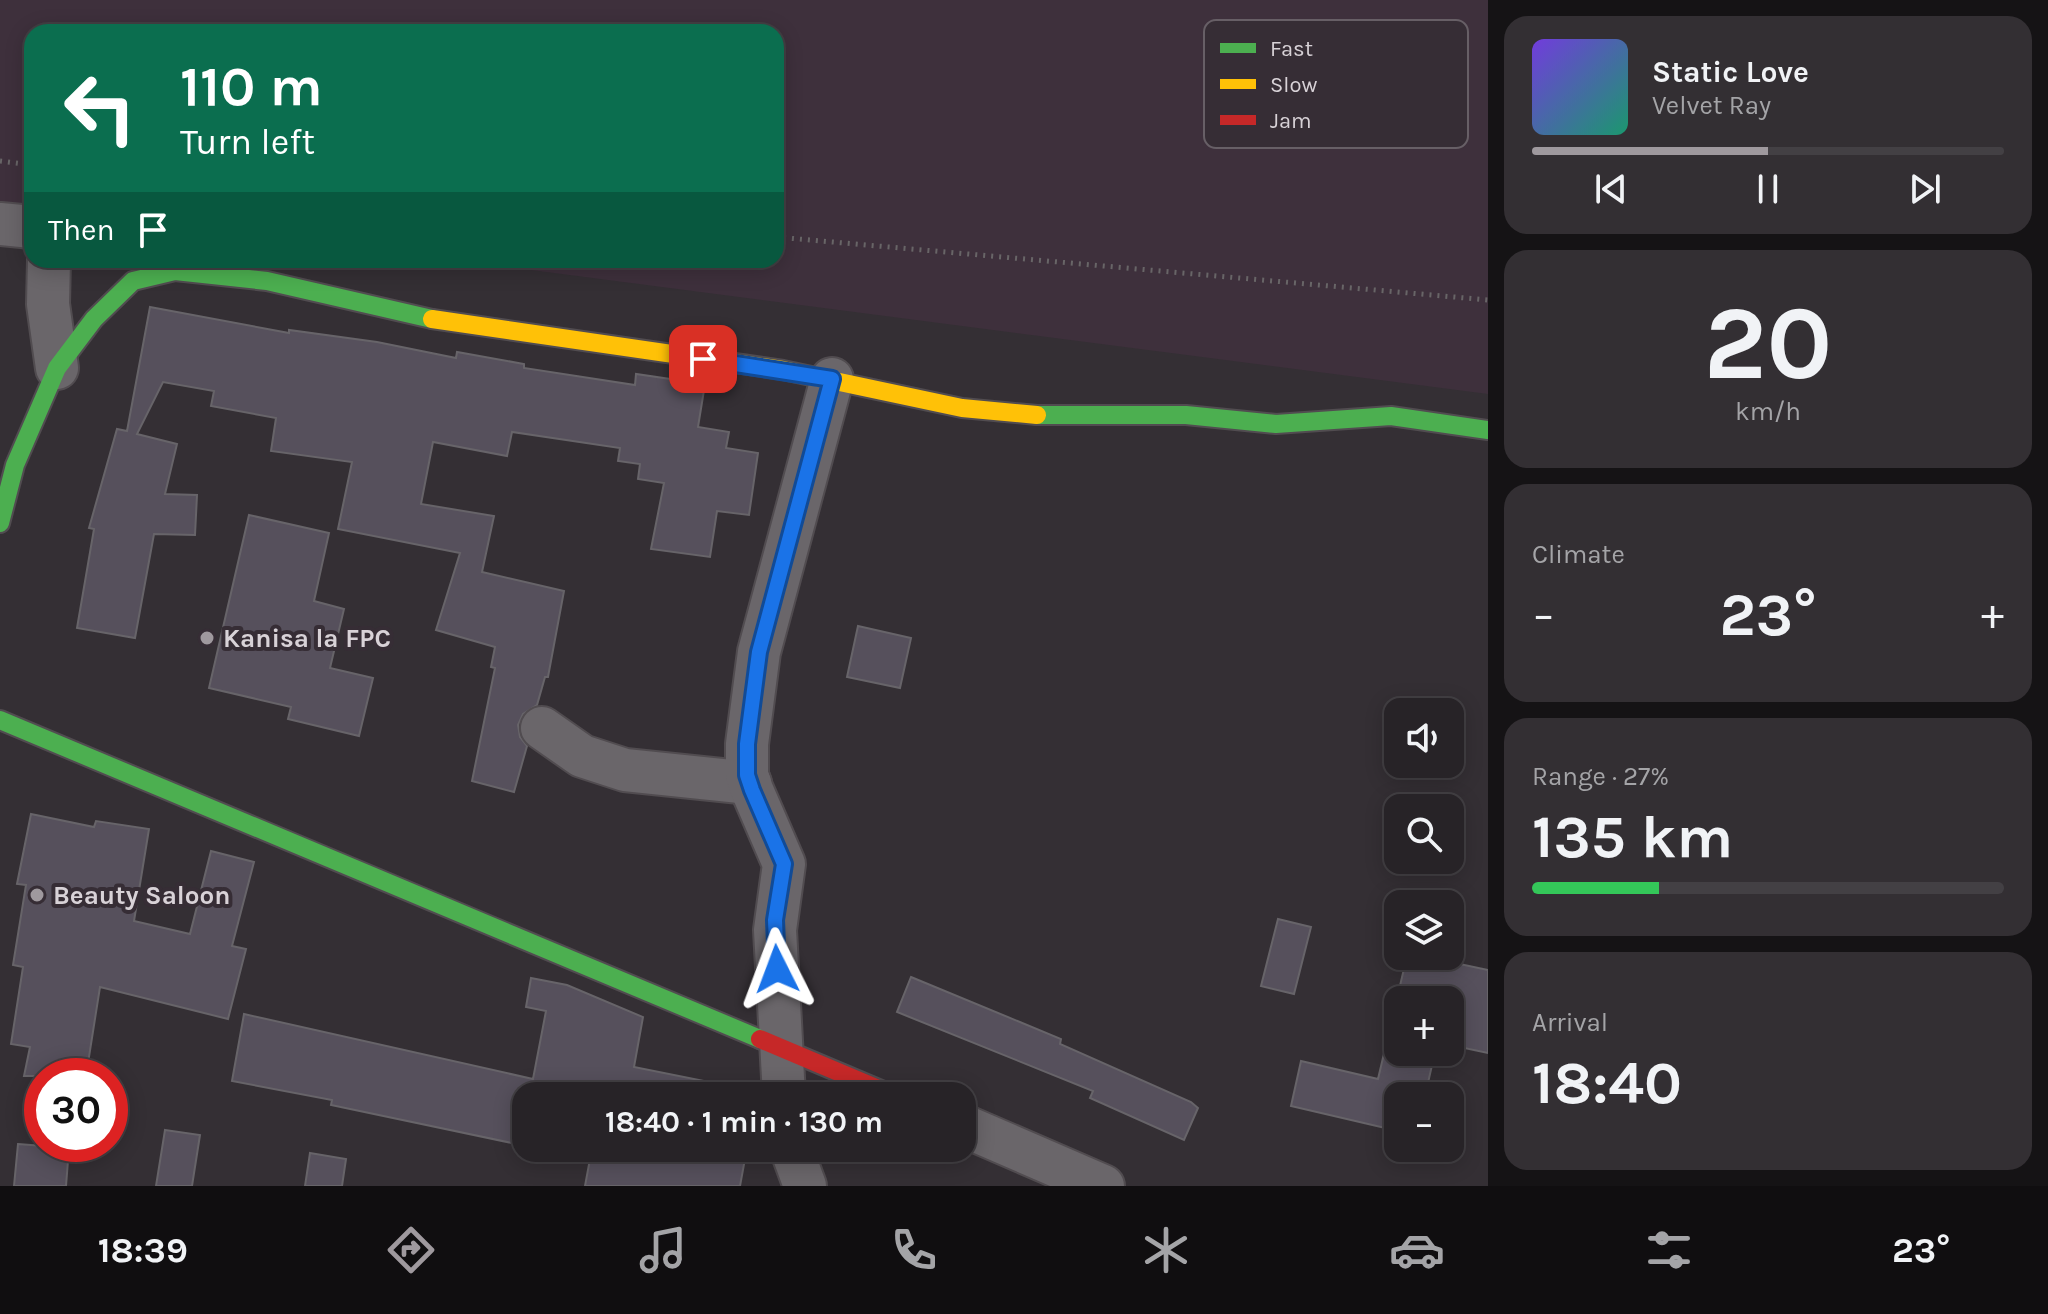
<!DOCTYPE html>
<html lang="en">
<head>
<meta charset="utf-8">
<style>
  body { margin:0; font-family:Karla,sans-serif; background:#332f33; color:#f1f3f6; height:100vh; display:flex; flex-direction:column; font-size:30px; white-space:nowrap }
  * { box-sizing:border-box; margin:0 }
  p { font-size:26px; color:#a4a4a7 }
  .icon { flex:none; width:44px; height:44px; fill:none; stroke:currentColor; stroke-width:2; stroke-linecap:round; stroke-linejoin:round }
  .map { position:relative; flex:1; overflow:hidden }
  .panel { display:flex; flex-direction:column; gap:16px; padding:16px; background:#151315; width:560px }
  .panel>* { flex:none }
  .hud { position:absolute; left:24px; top:24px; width:760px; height:244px; border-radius:24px; box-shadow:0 4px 20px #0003,0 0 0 2px #434044; background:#0b6e4f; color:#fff; overflow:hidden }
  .controls { position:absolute; left:1384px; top:698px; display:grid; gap:16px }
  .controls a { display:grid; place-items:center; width:80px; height:80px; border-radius:16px; background:#272327; box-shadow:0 4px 20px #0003,0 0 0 2px #434044; font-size:40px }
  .speed { position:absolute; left:24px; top:1058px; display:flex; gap:16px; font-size:40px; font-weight:700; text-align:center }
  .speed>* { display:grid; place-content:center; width:104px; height:104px; border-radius:50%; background:#272327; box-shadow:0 4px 20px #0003,0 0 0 2px #434044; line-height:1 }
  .speed .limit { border:12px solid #d22; background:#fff; color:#111 }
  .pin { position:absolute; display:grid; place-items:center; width:68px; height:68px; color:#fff; margin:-34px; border-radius:16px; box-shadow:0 4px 12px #0006 }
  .me { position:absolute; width:88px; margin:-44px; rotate:357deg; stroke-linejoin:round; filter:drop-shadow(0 0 6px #0008) }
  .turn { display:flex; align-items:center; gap:28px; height:168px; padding:0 24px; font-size:36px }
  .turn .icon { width:104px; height:104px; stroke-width:2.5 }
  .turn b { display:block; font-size:56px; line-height:68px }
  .then { display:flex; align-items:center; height:76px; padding:0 24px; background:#0003; gap:16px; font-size:30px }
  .big { font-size:60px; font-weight:700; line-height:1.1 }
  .panel .widget { flex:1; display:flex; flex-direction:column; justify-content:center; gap:12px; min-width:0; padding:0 28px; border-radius:24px; background:#332f33 }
  .panel .dial { align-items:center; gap:0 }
  .dial b { font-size:104px; line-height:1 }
  .song { display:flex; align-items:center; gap:24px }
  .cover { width:96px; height:96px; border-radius:12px; background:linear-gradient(135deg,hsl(260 70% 55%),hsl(160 70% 35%)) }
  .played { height:8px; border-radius:4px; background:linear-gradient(90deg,#9f999e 50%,#434044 50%) }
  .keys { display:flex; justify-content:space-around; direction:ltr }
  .heat { display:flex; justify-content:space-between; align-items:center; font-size:44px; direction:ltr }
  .charge { height:12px; border-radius:6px; background:linear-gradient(90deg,#34c759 27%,#434044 0) }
  .trip { position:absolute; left:512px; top:1082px; width:464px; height:80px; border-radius:24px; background:#272327; box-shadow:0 4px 20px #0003,0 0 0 2px #434044; font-weight:700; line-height:80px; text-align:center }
  .tab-bar { display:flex; height:128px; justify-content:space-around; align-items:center; background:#100e10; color:#a4a4a7 }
  .tab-bar .icon { width:56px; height:56px }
  .tab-bar .on { color:#9f999e }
  .tab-bar b { font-size:36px; color:#f1f3f6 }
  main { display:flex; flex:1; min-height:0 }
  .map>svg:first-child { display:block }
</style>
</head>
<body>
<main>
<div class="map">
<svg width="1488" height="1186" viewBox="0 0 1488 1186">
  <rect width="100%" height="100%" fill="#342f34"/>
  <polygon fill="#3e303c" points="0,0 1488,0 1488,394 453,260 776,260 776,32 32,32 32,207 0,205"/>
  <g fill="#56505c" stroke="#676469" stroke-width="2">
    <polygon points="150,307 289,333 289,330 377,342 456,358 457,352 524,364 524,368 635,385 636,374 705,384 698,427 729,432 726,448 758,453 749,515 717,511 710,557 651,549 664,483 638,479 640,464 618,461 620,448 512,432 507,456 433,442 421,504 494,516 482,572 564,591 548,677 545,677 537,705 523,714 518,725 520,737 527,746 514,792 472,781 495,668 491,667 495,647 436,630 460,553 338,529 352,462 271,451 276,418 211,406 214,391 163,382 137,434 177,444 165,494 197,495 195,535 154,534 135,638 77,628 94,529 89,528 117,429 127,431"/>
    <polygon points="249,515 329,533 314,601 344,609 330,668 373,678 359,736 288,719 291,707 209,688"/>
    <polygon points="858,626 911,638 900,688 847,677"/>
    <polygon points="31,814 94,827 96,821 149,829 134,921 190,934 211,851 254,862 232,946 246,949 228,1019 100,987 86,1076 24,1076 30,1047 11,1044 23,967 13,965 26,885 17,884"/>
    <polygon points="1278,919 1311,927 1294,994 1261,986"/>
    <polygon points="1407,956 1457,956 1455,963 1488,970 1488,1053 1450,1045 1450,1000 1398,1000 1398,1052 1435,1052 1425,1096 1398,1096 1398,1131 1291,1106 1301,1061 1378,1079"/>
    <polygon points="911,977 1061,1039 1060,1044 1191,1102 1198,1108 1184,1140 1090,1098 1093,1091 897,1012"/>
    <polygon points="531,978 567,985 643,1017 634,1067 719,1084 716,1096 526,1096 526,1146 331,1105 332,1100 232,1081 244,1014 533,1079 546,1011 526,1007"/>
    <polygon points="165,1130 200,1135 192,1186 156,1186"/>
    <polygon points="18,1144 69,1148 66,1186 14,1186"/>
    <polygon points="538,1148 747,1148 740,1186 585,1186 590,1159"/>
    <polygon points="310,1153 346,1159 342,1186 305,1186"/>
  </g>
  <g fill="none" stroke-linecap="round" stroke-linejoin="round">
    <g stroke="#514c50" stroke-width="46">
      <g id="street">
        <polyline points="0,224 32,227"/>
        <polyline points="49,260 48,304 57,368"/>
        <polyline points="542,728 582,756 625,770 750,783"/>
        <polyline points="784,1096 775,930 784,864 752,790 747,775 747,744 759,652 832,379"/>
        <polyline points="962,1125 1103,1186"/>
        <polyline points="791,1148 805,1186"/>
      </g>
    </g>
    <g stroke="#514c50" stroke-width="22">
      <g id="fast">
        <polyline points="1037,415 1186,415 1276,424 1391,416 1488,430"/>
        <polyline points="0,523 15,465 57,368 94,319 133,281 175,271 267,281 432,319"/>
        <polyline points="0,720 760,1039"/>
      </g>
    </g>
    <g stroke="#514c50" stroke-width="22">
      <polyline id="slow" points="432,319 783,370 962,408 1037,415"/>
    </g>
    <g stroke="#514c50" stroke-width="22">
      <polyline id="jam" points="760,1039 895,1096"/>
    </g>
    <g stroke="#686567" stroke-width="5" stroke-dasharray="2 6" stroke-linecap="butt">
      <polyline points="0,161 32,165"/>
      <polyline points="776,237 1488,300"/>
    </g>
    <use href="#street" stroke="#6a666a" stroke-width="42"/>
    <use href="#fast" stroke="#4caf50" stroke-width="18"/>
    <use href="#slow" stroke="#ffc107" stroke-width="18"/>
    <use href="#jam" stroke="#c62828" stroke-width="18"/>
  </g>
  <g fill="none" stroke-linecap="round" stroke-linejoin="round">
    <g stroke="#114b97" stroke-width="20">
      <polyline id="route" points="703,359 832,379 759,652 747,744 747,775 752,790 784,864 775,920 777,969"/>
    </g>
    <use href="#route" stroke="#1a73e8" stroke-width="14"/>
  </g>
  <g fill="#9f999e" stroke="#362d35" stroke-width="3">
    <circle cx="207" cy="638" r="8"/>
    <circle cx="37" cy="895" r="8"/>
  </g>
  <g text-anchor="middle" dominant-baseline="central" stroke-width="8" stroke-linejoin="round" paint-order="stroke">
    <g font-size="26" font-weight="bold" fill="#d8d2d7" stroke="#362d35" text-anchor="start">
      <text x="223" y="638">Kanisa la FPC</text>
      <text x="53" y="895">Beauty Saloon</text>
    </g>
  </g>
  <rect x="1204" y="20" width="264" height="128" rx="12" fill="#362d35" stroke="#675f66" stroke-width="2"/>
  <rect x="1220" y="43" width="36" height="10" fill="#4caf50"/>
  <rect x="1220" y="79" width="36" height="10" fill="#ffc107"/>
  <rect x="1220" y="115" width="36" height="10" fill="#c62828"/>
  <g font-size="22" fill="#d8d2d7">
    <text x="1270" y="56">Fast</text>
    <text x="1270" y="92">Slow</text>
    <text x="1270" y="128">Jam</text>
  </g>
</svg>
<div class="controls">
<a><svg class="icon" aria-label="sound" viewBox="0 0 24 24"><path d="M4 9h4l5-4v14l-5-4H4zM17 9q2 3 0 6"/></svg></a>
<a><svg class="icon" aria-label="search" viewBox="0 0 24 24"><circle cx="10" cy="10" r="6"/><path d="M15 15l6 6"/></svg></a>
<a><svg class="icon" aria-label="layers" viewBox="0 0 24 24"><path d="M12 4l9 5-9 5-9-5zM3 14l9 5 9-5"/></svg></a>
<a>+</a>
<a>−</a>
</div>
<div class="speed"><div class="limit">30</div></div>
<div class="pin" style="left:703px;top:359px;background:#d93025"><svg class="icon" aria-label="arrive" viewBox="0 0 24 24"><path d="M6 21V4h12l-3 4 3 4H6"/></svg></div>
<svg class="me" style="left:777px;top:969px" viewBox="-20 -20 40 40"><path d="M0-17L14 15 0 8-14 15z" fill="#1a73e8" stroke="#fff" stroke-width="4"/></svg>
<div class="trip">18:40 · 1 min · 130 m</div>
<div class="hud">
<div class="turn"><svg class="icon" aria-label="left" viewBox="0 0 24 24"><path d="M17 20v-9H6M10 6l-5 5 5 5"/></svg><div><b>110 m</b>Turn left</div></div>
<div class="then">Then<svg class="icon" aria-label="arrive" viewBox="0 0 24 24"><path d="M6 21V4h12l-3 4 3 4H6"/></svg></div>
</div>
</div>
<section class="panel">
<div class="widget">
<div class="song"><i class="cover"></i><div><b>Static Love</b><p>Velvet Ray</p></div></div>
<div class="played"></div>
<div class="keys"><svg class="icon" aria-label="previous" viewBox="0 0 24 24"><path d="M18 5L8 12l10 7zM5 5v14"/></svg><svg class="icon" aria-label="pause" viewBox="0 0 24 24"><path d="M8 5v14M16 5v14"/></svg><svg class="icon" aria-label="next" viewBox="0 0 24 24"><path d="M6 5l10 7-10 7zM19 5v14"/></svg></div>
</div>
<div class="widget dial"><b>20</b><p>km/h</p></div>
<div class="widget"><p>Climate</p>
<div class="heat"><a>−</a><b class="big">23°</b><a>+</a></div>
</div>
<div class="widget"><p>Range · 27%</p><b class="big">135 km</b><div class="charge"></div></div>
<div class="widget"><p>Arrival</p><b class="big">18:40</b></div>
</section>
</main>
<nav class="tab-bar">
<b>18:39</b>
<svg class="icon on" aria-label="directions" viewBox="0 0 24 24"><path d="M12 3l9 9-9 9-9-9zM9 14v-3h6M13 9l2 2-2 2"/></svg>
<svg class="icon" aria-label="music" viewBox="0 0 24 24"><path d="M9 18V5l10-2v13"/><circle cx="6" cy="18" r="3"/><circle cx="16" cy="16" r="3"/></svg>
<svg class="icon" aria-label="phone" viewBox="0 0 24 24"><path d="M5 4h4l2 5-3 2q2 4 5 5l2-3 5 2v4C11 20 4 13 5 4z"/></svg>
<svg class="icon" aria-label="climate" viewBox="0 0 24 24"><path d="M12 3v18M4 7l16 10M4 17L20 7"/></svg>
<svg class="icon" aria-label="car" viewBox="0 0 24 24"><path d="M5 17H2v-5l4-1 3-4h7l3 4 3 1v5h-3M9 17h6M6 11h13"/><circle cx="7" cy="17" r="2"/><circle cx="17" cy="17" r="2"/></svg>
<svg class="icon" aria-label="filters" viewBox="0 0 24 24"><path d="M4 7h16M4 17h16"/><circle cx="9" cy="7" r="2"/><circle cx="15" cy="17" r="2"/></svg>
<b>23°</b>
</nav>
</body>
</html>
